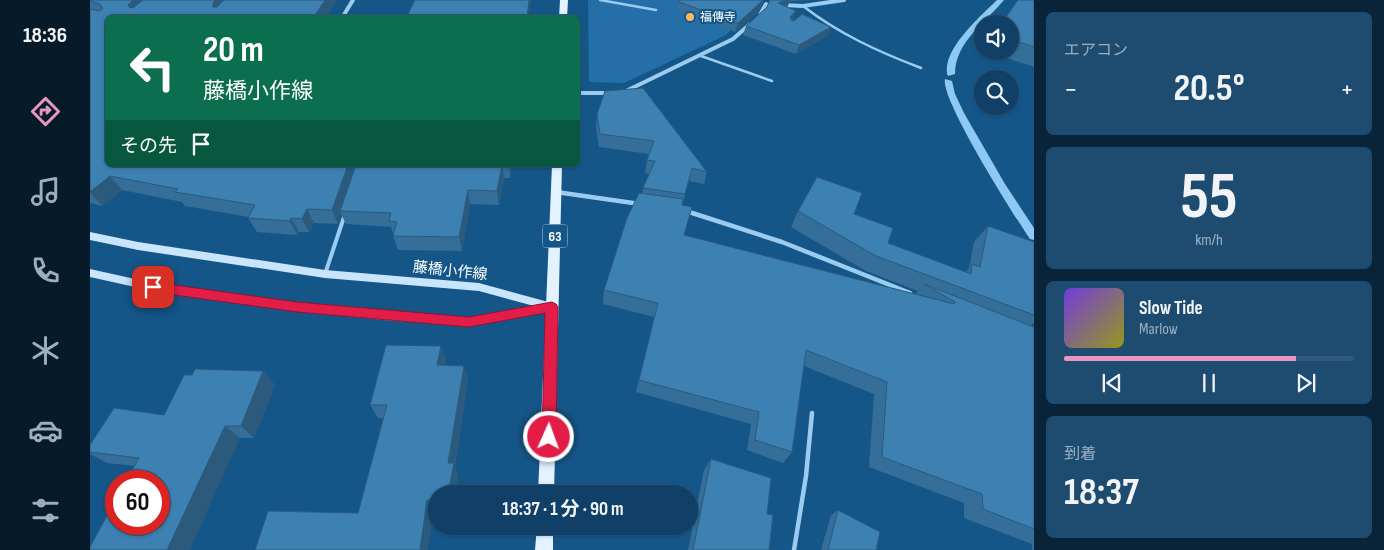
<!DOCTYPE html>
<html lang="ja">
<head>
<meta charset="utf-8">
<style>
  body { margin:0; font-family:"Sofia Sans Condensed","Noto Sans JP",sans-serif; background:#1e4b70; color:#f1f3f6; height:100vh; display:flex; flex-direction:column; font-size:19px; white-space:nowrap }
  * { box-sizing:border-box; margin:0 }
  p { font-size:16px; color:#9cafc0 }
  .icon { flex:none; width:28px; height:28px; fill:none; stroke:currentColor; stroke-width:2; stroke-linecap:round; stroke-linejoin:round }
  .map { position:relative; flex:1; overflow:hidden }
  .drawer { display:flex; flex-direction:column; gap:12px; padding:12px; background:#092339; width:350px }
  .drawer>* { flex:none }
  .banner { position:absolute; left:15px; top:15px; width:475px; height:152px; border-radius:8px; box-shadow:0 1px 4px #0004,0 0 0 1px #30597b; background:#0b6e4f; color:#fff; overflow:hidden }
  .controls { position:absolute; left:884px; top:15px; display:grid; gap:10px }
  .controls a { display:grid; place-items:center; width:45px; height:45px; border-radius:50%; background:#104067; box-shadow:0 1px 4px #0004,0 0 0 1px #30597b; font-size:25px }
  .speed { position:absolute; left:15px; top:470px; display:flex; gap:10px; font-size:25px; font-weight:700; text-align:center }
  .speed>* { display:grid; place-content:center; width:65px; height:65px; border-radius:50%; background:#104067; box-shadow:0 1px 4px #0004,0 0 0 1px #30597b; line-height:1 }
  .speed .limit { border:8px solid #d22; background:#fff; color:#111 }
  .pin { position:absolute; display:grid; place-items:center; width:42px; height:42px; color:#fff; margin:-21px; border-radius:10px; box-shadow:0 2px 8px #0006 }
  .me { position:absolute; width:55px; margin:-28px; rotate:2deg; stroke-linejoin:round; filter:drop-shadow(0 0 4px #0008) }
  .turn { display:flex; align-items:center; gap:18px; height:105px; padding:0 15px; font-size:22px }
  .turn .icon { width:65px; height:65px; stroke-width:2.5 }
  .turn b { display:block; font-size:35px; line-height:42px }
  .then { display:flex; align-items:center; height:48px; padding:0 15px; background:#0003; gap:10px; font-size:19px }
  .big { font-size:38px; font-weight:700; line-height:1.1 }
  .drawer .tile { flex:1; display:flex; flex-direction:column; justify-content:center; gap:8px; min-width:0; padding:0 18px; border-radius:8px; background:#1e4b70 }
  .drawer .dial { align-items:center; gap:0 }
  .dial b { font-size:65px; line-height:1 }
  .song { display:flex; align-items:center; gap:15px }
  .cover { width:60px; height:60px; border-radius:8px; background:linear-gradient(135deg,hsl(260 70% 55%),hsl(60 70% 35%)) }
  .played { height:5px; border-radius:2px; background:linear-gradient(90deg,#e797bd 80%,#30597b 80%) }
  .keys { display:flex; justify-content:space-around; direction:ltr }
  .heat { display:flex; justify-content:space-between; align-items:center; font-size:28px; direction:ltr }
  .trip { position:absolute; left:338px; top:485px; width:270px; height:50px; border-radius:25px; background:#104067; box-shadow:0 1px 4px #0004,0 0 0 1px #30597b; font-weight:700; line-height:50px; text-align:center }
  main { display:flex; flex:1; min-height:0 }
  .menu { display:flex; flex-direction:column; width:90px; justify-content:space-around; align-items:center; background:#061a29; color:#9cafc0 }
  .menu .icon { width:35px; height:35px }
  .menu .on { color:#e797bd }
  .menu b { font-size:22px; color:#f1f3f6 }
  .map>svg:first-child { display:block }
</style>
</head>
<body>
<main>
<nav class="menu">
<b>18:36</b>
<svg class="icon on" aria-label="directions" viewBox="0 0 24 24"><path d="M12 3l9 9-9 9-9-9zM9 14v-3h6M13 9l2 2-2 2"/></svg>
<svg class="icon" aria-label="music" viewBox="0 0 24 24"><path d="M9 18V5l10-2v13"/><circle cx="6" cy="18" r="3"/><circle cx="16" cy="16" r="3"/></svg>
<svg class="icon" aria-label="phone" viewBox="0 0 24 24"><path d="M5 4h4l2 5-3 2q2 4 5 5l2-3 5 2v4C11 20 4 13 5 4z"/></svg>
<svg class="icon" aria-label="climate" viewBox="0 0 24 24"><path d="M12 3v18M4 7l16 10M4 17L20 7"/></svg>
<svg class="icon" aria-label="car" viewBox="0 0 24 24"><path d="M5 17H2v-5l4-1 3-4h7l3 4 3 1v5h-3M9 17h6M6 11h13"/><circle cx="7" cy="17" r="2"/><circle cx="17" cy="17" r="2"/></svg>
<svg class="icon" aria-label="filters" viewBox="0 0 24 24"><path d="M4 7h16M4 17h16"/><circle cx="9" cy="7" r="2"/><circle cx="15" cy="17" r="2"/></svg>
</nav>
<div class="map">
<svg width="944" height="550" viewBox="0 0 944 550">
  <rect width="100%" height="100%" fill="#155689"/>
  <polygon fill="#246fa7" points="498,0 638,0 669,8 634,36 534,83 499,82"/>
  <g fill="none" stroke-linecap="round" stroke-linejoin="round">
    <g fill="#8dc9f2" fill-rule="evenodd">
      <path d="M 907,0 L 914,0 C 896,22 865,42 865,74 L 858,76 C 850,51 891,16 907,0 Z"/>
      <path d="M 855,79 L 862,81 L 865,94 L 874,113 L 915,184 L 944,228 L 944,240 L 940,239 C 925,217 850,99 855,79 Z"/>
    </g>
    <g stroke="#9bccef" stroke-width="2.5">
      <polyline points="510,0 566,10"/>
      <path d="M 713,6 C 749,34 789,52 831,68"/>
      <polyline points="611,56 682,81"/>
    </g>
    <polyline stroke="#9bccef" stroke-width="4" points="235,274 255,214"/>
    <polyline stroke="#9bccef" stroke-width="4.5" points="704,550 716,476 722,413"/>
    <g stroke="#9bccef" stroke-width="4">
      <polyline points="692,5 713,6 754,0"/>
      <polyline points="670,15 676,4"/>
      <polyline points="252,18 263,0"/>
      <polyline points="536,91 643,39 660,24"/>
      <polyline points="488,93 521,93"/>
    </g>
    <g stroke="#9bccef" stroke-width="4.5">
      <polyline points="466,192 550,204"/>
      <polyline points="596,211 692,242 820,293"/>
    </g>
    <polygon fill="#c9e5fb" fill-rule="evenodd" points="0,232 48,242 235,270 389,283 462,303 466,304 467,307 466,310 458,312 379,326 295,320 207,311 63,291 0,277 0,269 63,283 207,303 295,312 379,318 444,306 389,291 235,278 48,250 0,240"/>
    <g fill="#e3f2ff" fill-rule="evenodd">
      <polygon points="470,0 478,0 477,18 469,18"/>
      <polygon points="462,165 472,165 464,494 448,494"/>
      <polygon points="447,526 463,526 463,550 445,550"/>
    </g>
  </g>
  <g fill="#346e99">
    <polygon points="0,0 248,0 18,18 18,165 422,165 420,178 414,178 409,205 380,204 372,251 308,250 303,236 303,233 301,227 256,224 251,214 248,224 224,223 219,232 209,232 207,235 167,232 158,218 159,217 95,206 92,202 32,190 12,206 0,203"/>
    <polygon points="590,0 673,0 669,11 645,32 587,11 589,2"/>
    <polygon points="680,0 721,0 700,1 697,7 702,21 741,27 737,36 706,54 653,35 656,26 677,7"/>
    <polygon points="944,0 944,67 896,51 920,51 920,24"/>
    <polygon points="515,91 617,172 614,184 599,181 592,205 594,235 825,294 828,291 776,271 701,227 708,211 764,214 798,243 876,272 879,268 884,242 898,226 944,242 944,323 940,326 944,327 944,550 942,550 942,544 874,518 874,503 779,467 784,394 714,366 702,452 693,463 657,450 661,424 546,392 564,317 513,304 514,290 552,193 553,188 559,174 555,173 557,160 559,154 509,147 506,128 507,114"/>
    <polygon points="351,346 356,361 355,365 374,366 378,380 365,466 368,475 365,494 346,494 346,510 268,513 293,418 288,418 280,405"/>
    <polygon points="173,371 185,385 164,438 150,438 44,466 17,463 0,454 0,445 74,415"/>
    <polygon points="621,459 677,514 679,550 598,550 614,470"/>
    <polygon points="748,510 786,550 731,550 741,515"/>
  </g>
  <g fill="#2b5a7d">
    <polygon points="43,0 65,0 47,18 38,5"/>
    <polygon points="125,0 144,0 130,16 123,7 123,3"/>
    <polygon points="235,0 248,0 236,18 223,18"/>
    <polygon points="439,0 442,0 440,4 439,18 437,18"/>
    <polygon points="672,0 669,11 645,32 648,23"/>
    <polygon points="698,0 700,0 697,8 688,3"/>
    <polygon points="706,11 703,20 697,26 700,17"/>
    <polygon points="741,27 737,36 706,54 709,45"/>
    <polygon points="258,165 268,165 250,211 251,214 248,224 242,210"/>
    <polygon points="412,165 414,178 409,205 407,191"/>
    <polygon points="419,165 422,165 420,178"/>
    <polygon points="20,176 32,190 12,206 0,192"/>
    <polygon points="378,190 380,204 372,251 369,237"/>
    <polygon points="217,209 224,223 219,232 212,219"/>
    <polygon points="201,218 209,232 207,235 200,221"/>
    <polygon points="351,346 356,361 352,379 347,365"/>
    <polygon points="374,366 378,380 365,466 368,475 365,494 358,494 358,463"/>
    <polygon points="173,371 185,385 164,438 151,426"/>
    <polygon points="135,426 150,438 100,550 77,550"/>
    <polygon points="337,500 344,510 338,550 330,550"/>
  </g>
  <g fill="#3d80b2" stroke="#2b5a7d">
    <polygon points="0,0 43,0 38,5 40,8 44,7 53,0 125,0 123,3 123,7 127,7 134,0 235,0 223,18 18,18 18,165 258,165 242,210 217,209 212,219 201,218 200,221 158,218 165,205 85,192 88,189 20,176 0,192 0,9 9,11 13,9 10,4 0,1"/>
    <polygon points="325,0 439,0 437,18 316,18"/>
    <polygon points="590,0 672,0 671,2 648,23 589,2"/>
    <polygon points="680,0 698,0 688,3 706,11 700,17 702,21 705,20 712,14 741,27 709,45 656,26 677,7"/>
    <polygon points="928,0 944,0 944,47 920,39 920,24 911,24"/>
    <polygon points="553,88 617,172 602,168 595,194 553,188 565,161 557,160 564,141 510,134 507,114 515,91"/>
    <polygon points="266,165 412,165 407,191 378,190 369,237 303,236 307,222 299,221 301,213 250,211"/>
    <polygon points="727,177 772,193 764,214 803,228 798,243 881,274 882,264 890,267 898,226 944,242 944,315 786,256 708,211"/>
    <polygon points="549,193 593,199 592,205 602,207 594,235 864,304 865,302 834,284 944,327 944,529 893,509 892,494 792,457 797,382 716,350 702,452 665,440 669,412 549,380 568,303 514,290 537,218"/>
    <polygon points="296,345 351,346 347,365 374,366 358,463 364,463 358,494 346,494 346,500 337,500 330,550 165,550 178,511 268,513 297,405 280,405"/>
    <polygon points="105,369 173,371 151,426 135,426 77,550 0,550 0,547 26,499 26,524 69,524 69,481 36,481 49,458 0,452 0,445 24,408 74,415 94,375 102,375"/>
    <polygon points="621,459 681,478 677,514 683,515 679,550 603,550"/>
    <polygon points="748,510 790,532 786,550 738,550"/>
  </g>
  <polygon fill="#e11d48" stroke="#92132f" points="63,282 207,302 379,317 462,302 466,304 468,307 466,437 464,441 459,443 454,441 452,437 455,313 379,327 207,312 63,292 57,287"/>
  <circle fill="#ffba59" stroke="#155689" stroke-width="2" cx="600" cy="17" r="5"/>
  <g text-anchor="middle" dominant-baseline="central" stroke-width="4" stroke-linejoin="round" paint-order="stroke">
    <g font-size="12" fill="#fff" stroke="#155689" text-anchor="start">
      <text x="610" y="17">福傳寺</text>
    </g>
    <rect fill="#155689" stroke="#b9ccdc" stroke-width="1" x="452.5" y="224.5" width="25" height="23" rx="4"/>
    <g font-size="14" font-weight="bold" fill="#fff">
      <text x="465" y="236">63</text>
    </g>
    <g font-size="15" fill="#fff" stroke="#155689">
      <text transform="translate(360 271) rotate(6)">藤橋小作線</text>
    </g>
  </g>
</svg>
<div class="controls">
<a><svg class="icon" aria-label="sound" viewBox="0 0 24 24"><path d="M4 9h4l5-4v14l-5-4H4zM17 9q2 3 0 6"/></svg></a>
<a><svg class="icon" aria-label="search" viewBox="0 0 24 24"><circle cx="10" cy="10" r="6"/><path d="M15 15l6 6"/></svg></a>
</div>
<div class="speed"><div class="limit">60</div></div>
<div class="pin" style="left:63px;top:287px;background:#d93025"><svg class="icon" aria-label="arrive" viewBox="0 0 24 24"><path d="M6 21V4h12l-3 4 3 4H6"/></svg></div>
<svg class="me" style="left:459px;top:437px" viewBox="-20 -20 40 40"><circle r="17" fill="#e11d48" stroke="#fff" stroke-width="3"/><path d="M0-11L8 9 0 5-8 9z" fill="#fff"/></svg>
<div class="trip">18:37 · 1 分 · 90 m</div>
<div class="banner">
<div class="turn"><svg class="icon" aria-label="left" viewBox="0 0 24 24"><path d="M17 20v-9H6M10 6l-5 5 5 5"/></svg><div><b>20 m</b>藤橋小作線</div></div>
<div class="then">その先<svg class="icon" aria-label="arrive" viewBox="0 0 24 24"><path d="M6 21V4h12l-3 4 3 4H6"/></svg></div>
</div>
</div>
<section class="drawer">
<div class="tile"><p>エアコン</p>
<div class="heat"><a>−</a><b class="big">20.5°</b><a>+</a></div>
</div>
<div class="tile dial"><b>55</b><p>km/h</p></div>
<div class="tile">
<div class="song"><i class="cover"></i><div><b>Slow Tide</b><p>Marlow</p></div></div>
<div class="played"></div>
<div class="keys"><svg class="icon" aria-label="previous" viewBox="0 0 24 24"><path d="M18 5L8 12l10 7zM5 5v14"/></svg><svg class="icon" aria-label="pause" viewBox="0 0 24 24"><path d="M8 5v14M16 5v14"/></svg><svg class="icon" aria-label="next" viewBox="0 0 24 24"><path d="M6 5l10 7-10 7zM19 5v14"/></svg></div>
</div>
<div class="tile"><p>到着</p><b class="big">18:37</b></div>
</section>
</main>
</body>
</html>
